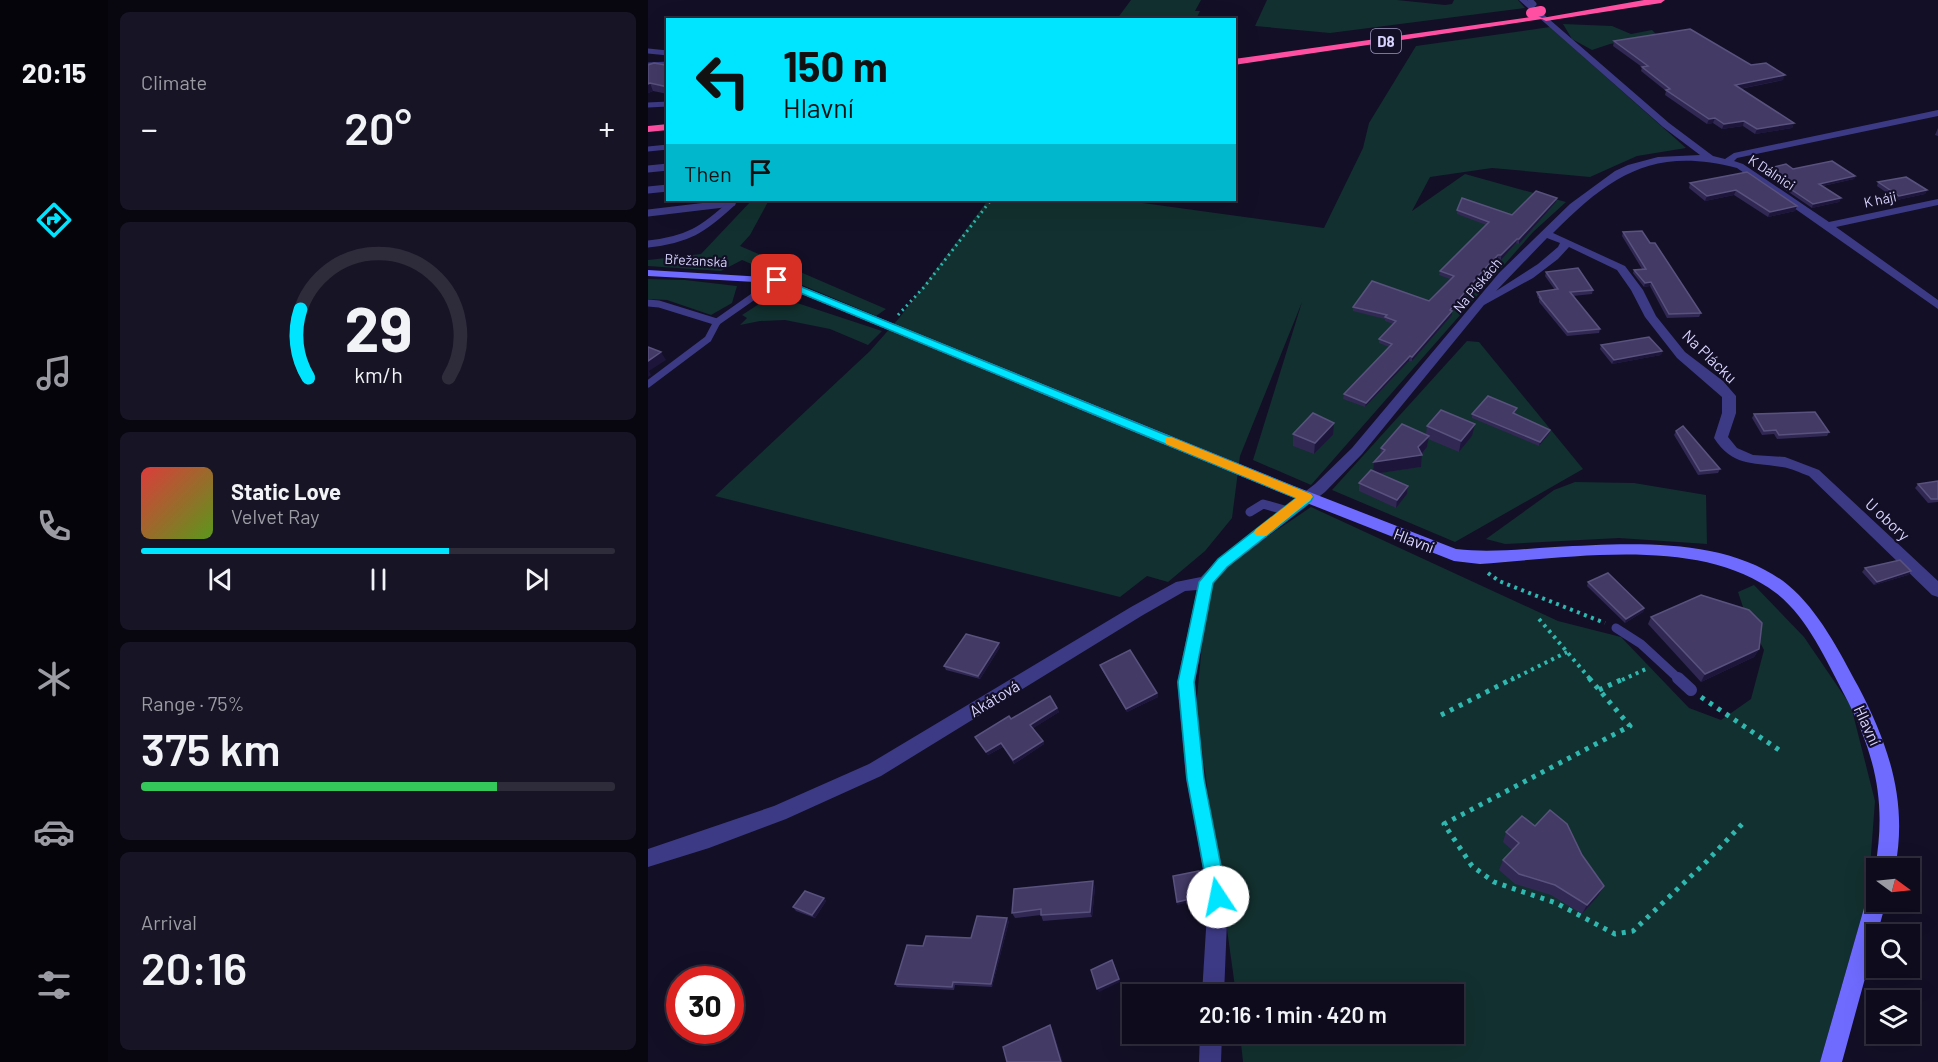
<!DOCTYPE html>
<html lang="en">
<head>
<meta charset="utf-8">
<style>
  body { margin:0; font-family:Barlow,sans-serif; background:#171425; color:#f1f3f6; height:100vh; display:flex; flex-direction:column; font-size:22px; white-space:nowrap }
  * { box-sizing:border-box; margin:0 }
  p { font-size:20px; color:#9b9ba3 }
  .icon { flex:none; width:33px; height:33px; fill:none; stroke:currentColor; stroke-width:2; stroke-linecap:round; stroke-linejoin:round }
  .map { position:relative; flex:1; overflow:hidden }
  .side { display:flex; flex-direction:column; gap:12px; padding:12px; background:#08060f; width:540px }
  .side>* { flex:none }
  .banner { position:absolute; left:18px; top:18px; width:570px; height:183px; border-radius:0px; box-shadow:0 6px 24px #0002,0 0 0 2px #2e2b3b; background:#00e5ff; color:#111; overflow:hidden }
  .needle { width:39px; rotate:105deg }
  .controls { position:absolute; left:1218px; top:858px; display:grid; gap:12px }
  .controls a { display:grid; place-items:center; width:54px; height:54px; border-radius:0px; background:#0e0b1c; box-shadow:0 6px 24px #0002,0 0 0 2px #2e2b3b; font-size:30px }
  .speed { position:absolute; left:18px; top:966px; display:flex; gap:12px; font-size:30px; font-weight:700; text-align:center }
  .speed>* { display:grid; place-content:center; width:78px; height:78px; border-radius:50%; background:#0e0b1c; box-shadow:0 6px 24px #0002,0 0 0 2px #2e2b3b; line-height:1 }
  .speed .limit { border:9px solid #d22; background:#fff; color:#111 }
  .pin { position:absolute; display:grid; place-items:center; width:51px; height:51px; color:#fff; margin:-26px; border-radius:12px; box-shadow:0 3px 9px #0006 }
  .me { position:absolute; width:66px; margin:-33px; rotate:349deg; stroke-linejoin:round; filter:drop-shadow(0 0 4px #0008) }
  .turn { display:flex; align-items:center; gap:21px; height:126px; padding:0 18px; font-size:27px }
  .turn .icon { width:78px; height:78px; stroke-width:2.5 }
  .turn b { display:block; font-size:42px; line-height:51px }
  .then { display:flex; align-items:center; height:57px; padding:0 18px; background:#0003; gap:12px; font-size:22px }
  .big { font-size:45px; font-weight:600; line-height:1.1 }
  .side .tile { flex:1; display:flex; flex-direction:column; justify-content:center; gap:9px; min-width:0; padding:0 21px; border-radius:9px; background:#171425 }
  .side .dial { align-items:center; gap:0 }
  .dial svg { height:156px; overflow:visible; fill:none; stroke:#2e2b3b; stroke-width:7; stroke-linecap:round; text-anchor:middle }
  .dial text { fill:#f1f3f6; stroke:none }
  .song { display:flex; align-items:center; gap:18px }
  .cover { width:72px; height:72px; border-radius:9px; background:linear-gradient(135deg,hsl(0 70% 55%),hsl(90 70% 35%)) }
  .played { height:6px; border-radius:3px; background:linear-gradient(90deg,#00e5ff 65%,#2e2b3b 65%) }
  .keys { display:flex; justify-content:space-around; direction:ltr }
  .heat { display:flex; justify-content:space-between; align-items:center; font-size:33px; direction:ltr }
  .charge { height:9px; border-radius:4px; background:linear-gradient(90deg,#34c759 75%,#2e2b3b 0) }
  .trip { position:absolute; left:474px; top:984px; width:342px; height:60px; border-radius:0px; background:#0e0b1c; box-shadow:0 6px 24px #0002,0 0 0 2px #2e2b3b; font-weight:600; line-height:60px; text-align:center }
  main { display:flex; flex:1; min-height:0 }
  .tabs { display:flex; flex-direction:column; width:108px; justify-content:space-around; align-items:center; background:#06040b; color:#9b9ba3 }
  .tabs .icon { width:42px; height:42px }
  .tabs .on { color:#00e5ff }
  .tabs b { font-size:27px; color:#f1f3f6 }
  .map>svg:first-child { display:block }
</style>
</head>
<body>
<main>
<nav class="tabs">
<b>20:15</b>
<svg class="icon on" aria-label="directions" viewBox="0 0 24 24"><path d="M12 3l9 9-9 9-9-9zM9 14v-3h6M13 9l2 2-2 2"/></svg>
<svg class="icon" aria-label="music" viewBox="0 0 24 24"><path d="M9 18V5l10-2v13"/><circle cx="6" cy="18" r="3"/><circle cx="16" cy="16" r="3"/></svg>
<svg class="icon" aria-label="phone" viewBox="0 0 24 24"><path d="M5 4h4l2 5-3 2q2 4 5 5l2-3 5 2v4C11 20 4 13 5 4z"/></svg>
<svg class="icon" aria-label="climate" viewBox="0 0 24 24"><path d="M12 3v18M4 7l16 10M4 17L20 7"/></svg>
<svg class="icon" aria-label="car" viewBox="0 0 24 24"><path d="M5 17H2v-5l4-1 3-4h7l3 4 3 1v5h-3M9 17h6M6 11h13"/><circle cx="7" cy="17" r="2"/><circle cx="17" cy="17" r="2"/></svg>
<svg class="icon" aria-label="filters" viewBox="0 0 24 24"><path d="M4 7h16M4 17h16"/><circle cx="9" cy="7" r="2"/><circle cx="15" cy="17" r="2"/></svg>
</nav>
<section class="side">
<div class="tile"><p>Climate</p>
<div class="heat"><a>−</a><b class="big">20°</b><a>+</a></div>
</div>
<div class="tile dial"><svg viewBox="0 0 100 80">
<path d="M14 69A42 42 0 1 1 86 69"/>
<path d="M14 69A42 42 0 0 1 10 34" stroke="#00e5ff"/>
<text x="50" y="56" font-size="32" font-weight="700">29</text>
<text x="50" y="72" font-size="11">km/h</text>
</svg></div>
<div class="tile">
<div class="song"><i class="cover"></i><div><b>Static Love</b><p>Velvet Ray</p></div></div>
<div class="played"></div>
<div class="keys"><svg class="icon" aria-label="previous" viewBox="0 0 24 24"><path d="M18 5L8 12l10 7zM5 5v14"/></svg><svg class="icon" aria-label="pause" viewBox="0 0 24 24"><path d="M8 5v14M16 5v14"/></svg><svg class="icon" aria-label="next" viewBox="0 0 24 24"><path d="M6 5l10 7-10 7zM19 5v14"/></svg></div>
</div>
<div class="tile"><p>Range · 75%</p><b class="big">375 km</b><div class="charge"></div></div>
<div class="tile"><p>Arrival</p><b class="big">20:16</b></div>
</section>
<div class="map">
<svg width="1290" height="1062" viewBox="0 0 1290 1062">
  <rect width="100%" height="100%" fill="#130f26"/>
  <g fill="#12302f">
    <polygon points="483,0 553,0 547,11 552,11 548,19 469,19"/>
    <polygon points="619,0 749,0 797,5 804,4 806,0 870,0 877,8 682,33 607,26"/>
    <polygon points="915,24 964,26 983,34 1004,30 1009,35 962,44 944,50 924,39"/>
    <polygon points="902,27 1038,148 989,156 942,177 844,168 782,177 764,211 817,174 918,202 885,232 663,485 605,460 654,302 592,456 584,518 557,551 520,582 499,576 472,597 67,496 222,351 252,317 340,200 473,200 676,228 715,148 721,123 768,46"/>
    <polygon points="104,200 121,200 102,235 92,246 238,309 228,316 94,260 73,271 0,266 0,260 53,254"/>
    <polygon points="0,279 37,280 89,286 84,303 63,315 19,300 0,299"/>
    <polygon points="134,298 234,331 220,345 182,329 137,320 112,321 92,325 99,318 94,315 117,300"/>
    <polygon points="819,341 831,342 935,469 807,542 684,490"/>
    <polygon points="927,482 986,483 1058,495 1059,544 971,538 857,544 838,539 906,490"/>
    <polygon points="663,507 910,621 973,637 1041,708 1073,720 1103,699 1116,650 1098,616 1090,592 1106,585 1156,637 1203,706 1227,801 1220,894 1172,1062 595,1062 592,1034 806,1034 806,994 588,994 548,707 559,593 579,564"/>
  </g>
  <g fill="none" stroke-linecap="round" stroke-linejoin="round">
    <polyline stroke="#2fb8b0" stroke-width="3" stroke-dasharray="2 4" stroke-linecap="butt" points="250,315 277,286 343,200"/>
    <g stroke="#2fb8b0" stroke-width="4" stroke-dasharray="3 4.5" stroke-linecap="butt">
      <polyline points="840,573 851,581 957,623"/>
      <polyline points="891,619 943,680"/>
      <polyline points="863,680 919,652"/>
      <polyline points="974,680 1000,668"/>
    </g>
    <g stroke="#2fb8b0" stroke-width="5" stroke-dasharray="4 6" stroke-linecap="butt">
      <polyline points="941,678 982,726 796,824 824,866 846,882 908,903 967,934 985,931 1058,862 1098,820"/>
      <polyline points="951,690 977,678"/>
      <polyline points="1053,697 1134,752"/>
      <polyline points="793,715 866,678"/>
    </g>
    <g stroke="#3d3a85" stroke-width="5">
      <polyline points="882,0 886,4"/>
      <polyline points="0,51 20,53"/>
      <polyline points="0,65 20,64"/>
      <polyline points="0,105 20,104"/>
      <polyline points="0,149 20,147"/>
      <polyline points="6,168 20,167"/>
    </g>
    <g stroke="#3d3a85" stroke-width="7">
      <polyline points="0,169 20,167"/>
      <polyline points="0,190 20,188"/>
      <polyline points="0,213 84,203"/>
      <path d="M 0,244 C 39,240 55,230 84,203"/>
      <polyline points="0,303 11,304 69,322"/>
      <polyline points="0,384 60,339 69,322 129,280"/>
    </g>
    <g stroke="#3d3a85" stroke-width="9">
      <polyline points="602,512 615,504 640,511"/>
      <polyline points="968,628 993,644 1032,680"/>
    </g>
    <polyline stroke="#3d3a85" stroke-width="12" points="1030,678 1043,690"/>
    <g fill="#3d3a85" fill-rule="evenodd">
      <path d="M 871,0 L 879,0 L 1021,123 L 1065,156 L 1077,159 L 1086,153 L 1290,110 L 1290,116 L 1089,158 L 1086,161 L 1095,164 L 1181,222 L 1290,199 L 1290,205 L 1188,227 L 1290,300 L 1290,309 L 1089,168 C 1005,146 962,176 905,233 L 977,266 L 995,290 L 1008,316 L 1037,352 L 1075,381 L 1088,396 L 1088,413 L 1080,437 L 1089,448 L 1105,455 L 1137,457 L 1171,470 L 1290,581 L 1290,597 L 1284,595 L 1161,476 C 1152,473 1143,468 1134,467 C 1104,462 1085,467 1066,438 L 1074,413 L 1074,397 L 1029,358 L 997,317 L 983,290 L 969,270 L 921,247 L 910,259 L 885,278 L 836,305 L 714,454 L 677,492 L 580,567 L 565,584 L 547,682 L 556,779 L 580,897 L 576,994 L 554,994 L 560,897 L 538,779 L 529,682 L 549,590 L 537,591 L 495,615 L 233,776 L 138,819 L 61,848 L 0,867 L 0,849 L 126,806 L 221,764 L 483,607 L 528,582 L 553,577 L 570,559 L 667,484 L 704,448 L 851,273 L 922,204 L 967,171 L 980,165 L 1010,157 L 1052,155 L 1015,127 ZM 899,238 L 912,243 L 910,247 L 890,264 L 848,291 Z"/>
      <polygon points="552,1034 574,1034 573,1062 551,1062"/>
    </g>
    <g fill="#6f6bff" fill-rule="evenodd">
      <path d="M 0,270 L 133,278 L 646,486 L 808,549 C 841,553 874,549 907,547 C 980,543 1080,536 1140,585 C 1171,611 1191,651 1210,686 C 1241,745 1260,802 1247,868 L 1228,868 L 1228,871 L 1227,868 C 1239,802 1227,753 1196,694 C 1178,660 1159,617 1128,593 C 1053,535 921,558 832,564 L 806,561 L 636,494 L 127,283 L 0,276 Z"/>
      <polygon points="1228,891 1228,902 1238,902 1194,1062 1172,1062 1218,901 1221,894"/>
    </g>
    <g fill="#ff4fa3" fill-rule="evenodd">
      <polygon points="996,0 1017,0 1013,3 898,21 894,19 586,65 586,59 890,16 894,18"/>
      <polygon points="20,124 20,130 0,132 0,126"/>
    </g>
    <polyline stroke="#ff4fa3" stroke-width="10" points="883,13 893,11"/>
  </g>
  <g fill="#312854">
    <polygon points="966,41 1103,65 1135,80 1092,89 1146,123 1144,128 1107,134 1095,126 1074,129 1065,123 1059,124 1017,95 1018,91 993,71 994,67 965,46"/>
    <polygon points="20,64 20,94 5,91 0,93 0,65 17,65"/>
    <polygon points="1290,128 1290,136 1287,135"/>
    <polygon points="1145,169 1207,176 1206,179 1175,186 1193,198 1191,202 1164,208 1113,173 1114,170"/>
    <polygon points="1099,172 1149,206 1147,211 1120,217 1086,195 1057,201 1041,188 1042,183"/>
    <polygon points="1230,182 1279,190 1277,194 1249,200 1229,186"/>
    <polygon points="909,198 908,202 871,244 868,243 853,260 850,259 831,278 804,311 804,315 764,361 761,361 717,407 695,399 696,394 741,347 731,343 731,339 745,324 737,321 737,319 705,311 705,307 781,301 802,279 791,275 792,271 838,225 809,214 809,210 864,215"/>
    <polygon points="975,232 1002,243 1053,313 1051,317 1019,318 1002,286 996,287 985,273 986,270 994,269 974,236"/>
    <polygon points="898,272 945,290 944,294 925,296 952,329 951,333 919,336 891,302 891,299 889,296 889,292 907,290 897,276"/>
    <polygon points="953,345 1014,351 1013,355 964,364 952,349"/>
    <polygon points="868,412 866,414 901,434 891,446 824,418 824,414"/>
    <polygon points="1106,414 1181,432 1179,436 1129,439 1126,434 1114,435 1104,418"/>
    <polygon points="779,426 824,436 811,452 780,439 779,447 774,454 774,455 773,467 731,473 760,486 759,494 748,508 711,491 711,483 726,471 732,456 733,448 778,434"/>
    <polygon points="1028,431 1072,469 1070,473 1050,475 1026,435"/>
    <polygon points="645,434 685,435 666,454 645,446"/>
    <polygon points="1290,481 1290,502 1280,503 1267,488 1270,484"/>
    <polygon points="1217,568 1263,571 1260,575 1226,585 1214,572"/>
    <polygon points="940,582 996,608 995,612 977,623 939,586"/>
    <polygon points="1003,617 1111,649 1106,657 1053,682 1000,624"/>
    <polygon points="352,647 332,679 298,670 296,666"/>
    <polygon points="452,665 509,693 510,697 479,712 453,668"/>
    <polygon points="409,708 411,712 385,728 395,741 396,744 366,764 355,747 340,755 327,737 363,719"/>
    <polygon points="887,826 934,855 956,886 950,896 934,914 903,895 867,884 851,870 855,860 864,850 855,842 858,832"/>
    <polygon points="447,887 444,917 395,921 393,915 367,918 364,913"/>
    <polygon points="176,898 178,901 167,918 148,911 145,907"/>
    <polygon points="361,921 344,987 307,985 306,990 249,987 247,984 275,946 323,938"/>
  </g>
  <g fill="#1d163a">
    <polygon points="1137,75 1135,80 1086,90 1087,85"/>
    <polygon points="2,83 5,91 0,93 0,84"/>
    <polygon points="1067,118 1065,123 1059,124 1061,119"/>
    <polygon points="1096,121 1095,126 1074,129 1076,124"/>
    <polygon points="1146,123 1144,128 1107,134 1109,129"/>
    <polygon points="1207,176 1206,179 1169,187 1171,184"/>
    <polygon points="1088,190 1086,195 1057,201 1059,196"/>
    <polygon points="1279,190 1277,194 1249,200 1251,196"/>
    <polygon points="909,198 908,202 871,244 871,239"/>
    <polygon points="1193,198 1191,202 1164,208 1165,204"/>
    <polygon points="1149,206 1147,211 1120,217 1122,212"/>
    <polygon points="869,239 868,243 853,260 853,255"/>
    <polygon points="850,255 850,259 831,278 801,314 802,310 832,274"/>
    <polygon points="1003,282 1002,286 996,287 997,283"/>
    <polygon points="804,311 804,315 764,361 764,357"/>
    <polygon points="1014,351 1013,355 964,364 966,360"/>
    <polygon points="13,352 18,360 1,371 3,375 0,377 0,361"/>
    <polygon points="762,356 761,361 717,407 718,403"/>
    <polygon points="686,423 685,435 666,454 667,443"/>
    <polygon points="827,424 824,436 811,452 813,441"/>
    <polygon points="902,430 901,434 891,446 892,442"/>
    <polygon points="781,436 779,447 772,456 774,455 773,467 725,474 726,462 770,447"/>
    <polygon points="760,486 759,494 748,508 749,500"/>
    <polygon points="1263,571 1260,575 1226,585 1229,582"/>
    <polygon points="996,608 995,612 977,623 978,619"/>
    <polygon points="351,643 352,647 332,679 330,676"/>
    <polygon points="1111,649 1106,657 1053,682 1057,674"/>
    <polygon points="509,693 510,697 479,712 478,709"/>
    <polygon points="409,708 411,712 384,729 382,725"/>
    <polygon points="395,741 396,744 366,764 365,760"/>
    <polygon points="353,743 355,747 340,755 338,752"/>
    <polygon points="445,881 447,887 444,917 442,912"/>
    <polygon points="956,886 950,896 934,914 939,905"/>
    <polygon points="555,896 556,899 529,905 529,902"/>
    <polygon points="176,898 178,901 167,918 164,915"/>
    <polygon points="359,918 361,921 344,987 343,984"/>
    <polygon points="471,979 472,982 451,992 449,989"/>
    <polygon points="402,1025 405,1030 415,1062 413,1062"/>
  </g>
  <g fill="#433a66" stroke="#5a527e" stroke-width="1.5">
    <polygon points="1042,29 1103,65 1118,63 1137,75 1087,85 1146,123 1109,129 1096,121 1076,124 1067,118 1061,119 1018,90 1022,89 994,67 1000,66 966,41"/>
    <polygon points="6,63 17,65 20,64 20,87 2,83 0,84 0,65"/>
    <polygon points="1184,161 1207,176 1171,184 1193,198 1165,204 1114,170 1138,164 1145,169"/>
    <polygon points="1099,172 1149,206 1122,212 1088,190 1059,196 1042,183"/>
    <polygon points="1258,177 1279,190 1251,196 1230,182"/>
    <polygon points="888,191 909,198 871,239 869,239 853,255 850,255 832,274 802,310 804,311 764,357 762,356 718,403 696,394 744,344 731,339 748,321 737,317 739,315 705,307 724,281 781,301 806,276 792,271 841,222 809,210 814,198 864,215"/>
    <polygon points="994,231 1002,243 1007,243 1053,313 1021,314 1003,282 997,283 986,270 998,269 975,232"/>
    <polygon points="930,268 945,290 922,292 952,329 920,332 892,298 893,298 889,292 910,289 898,272"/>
    <polygon points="1001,337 1014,351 966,360 953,345"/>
    <polygon points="0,347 13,352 0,361"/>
    <polygon points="840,396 869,408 865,413 902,430 892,442 824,414"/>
    <polygon points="793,410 827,424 813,441 779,426"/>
    <polygon points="1167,412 1181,432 1131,435 1128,430 1116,431 1106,414"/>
    <polygon points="665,413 686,423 667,443 645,434"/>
    <polygon points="754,424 781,436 770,447 774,455 726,462 737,450 733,448"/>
    <polygon points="1035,426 1072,469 1052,471 1028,431"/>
    <polygon points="723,470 760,486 749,500 711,483"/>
    <polygon points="1290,481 1290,499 1283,499 1270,484"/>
    <polygon points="1252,560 1263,571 1229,582 1217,568"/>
    <polygon points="960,573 996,608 978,619 940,582"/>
    <polygon points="1053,595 1101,610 1114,623 1111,649 1057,674 1003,617"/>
    <polygon points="318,634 351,643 330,676 296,666"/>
    <polygon points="482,650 509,693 478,709 452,665"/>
    <polygon points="402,696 409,708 382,725 395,741 365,760 353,743 338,752 327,737 361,716 363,719"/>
    <polygon points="902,810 919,824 934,855 956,886 939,905 907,885 871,874 855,860 871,843 858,832 874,816 887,826"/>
    <polygon points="551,871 555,896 529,902 525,876"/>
    <polygon points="445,881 442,912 393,915 393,909 364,913 366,889"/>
    <polygon points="157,891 176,898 164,915 145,907"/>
    <polygon points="329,916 359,918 343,984 305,982 304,987 247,984 259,945 275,946 278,936 323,938"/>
    <polygon points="464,960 471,979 449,989 443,970"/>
    <polygon points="402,1025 413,1062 359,1062 355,1047"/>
  </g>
  <polygon fill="#00e5ff" stroke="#0095a6" stroke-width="1.5" points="129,277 663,494 665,497 663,501 579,567 565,583 546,682 556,779 579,897 577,903 570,906 564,903 561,897 539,779 530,682 551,582 570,559 648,498 126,282 126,278"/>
  <polygon fill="#f59e0b" points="523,437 663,494 665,497 618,536 608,536 606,532 608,529 648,498 518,444 517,441 518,438"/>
  <g text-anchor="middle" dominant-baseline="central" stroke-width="4.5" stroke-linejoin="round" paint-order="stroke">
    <g font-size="14" fill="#d9d4ff" stroke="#130f26">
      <text transform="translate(1124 172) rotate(33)">K Dálnici</text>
      <text transform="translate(1232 199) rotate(-12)">K háji</text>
      <text transform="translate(48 260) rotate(3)">Břežanská</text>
      <text transform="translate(829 285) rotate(-50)">Na Pískách</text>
    </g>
    <rect fill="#130f26" stroke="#9e99be" stroke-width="1.5" x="723" y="29" width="30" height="24" rx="4.5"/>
    <g font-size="15" font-weight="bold" fill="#d9d4ff">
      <text x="738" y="41">D8</text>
    </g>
    <g font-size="16" fill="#d9d4ff" stroke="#130f26">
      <text transform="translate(1062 356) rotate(44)">Na Plácku</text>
      <text transform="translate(1240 519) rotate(43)">U obory</text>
      <text transform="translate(766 540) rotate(21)">Hlavní</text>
      <text transform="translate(346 698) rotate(-31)">Akátová</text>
      <text transform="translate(1220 725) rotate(65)">Hlavní</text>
    </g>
  </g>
</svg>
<div class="controls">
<a><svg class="needle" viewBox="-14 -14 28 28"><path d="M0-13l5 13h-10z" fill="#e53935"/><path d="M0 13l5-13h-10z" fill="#9b9ba3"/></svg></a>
<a><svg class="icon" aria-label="search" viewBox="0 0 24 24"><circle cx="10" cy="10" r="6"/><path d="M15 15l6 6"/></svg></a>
<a><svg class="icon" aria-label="layers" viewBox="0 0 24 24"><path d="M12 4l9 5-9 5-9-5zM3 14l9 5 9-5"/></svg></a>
</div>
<div class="speed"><div class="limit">30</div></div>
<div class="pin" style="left:129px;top:280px;background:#d93025"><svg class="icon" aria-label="arrive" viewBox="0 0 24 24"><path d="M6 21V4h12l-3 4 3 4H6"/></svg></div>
<svg class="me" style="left:570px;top:897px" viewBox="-20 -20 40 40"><circle r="19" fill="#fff"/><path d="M0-13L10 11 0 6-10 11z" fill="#00e5ff"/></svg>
<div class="trip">20:16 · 1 min · 420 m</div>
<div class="banner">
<div class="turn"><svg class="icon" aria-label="left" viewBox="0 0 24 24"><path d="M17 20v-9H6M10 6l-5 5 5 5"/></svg><div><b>150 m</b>Hlavní</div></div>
<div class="then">Then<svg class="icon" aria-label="arrive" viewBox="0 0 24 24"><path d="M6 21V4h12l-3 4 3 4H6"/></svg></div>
</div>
</div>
</main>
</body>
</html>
